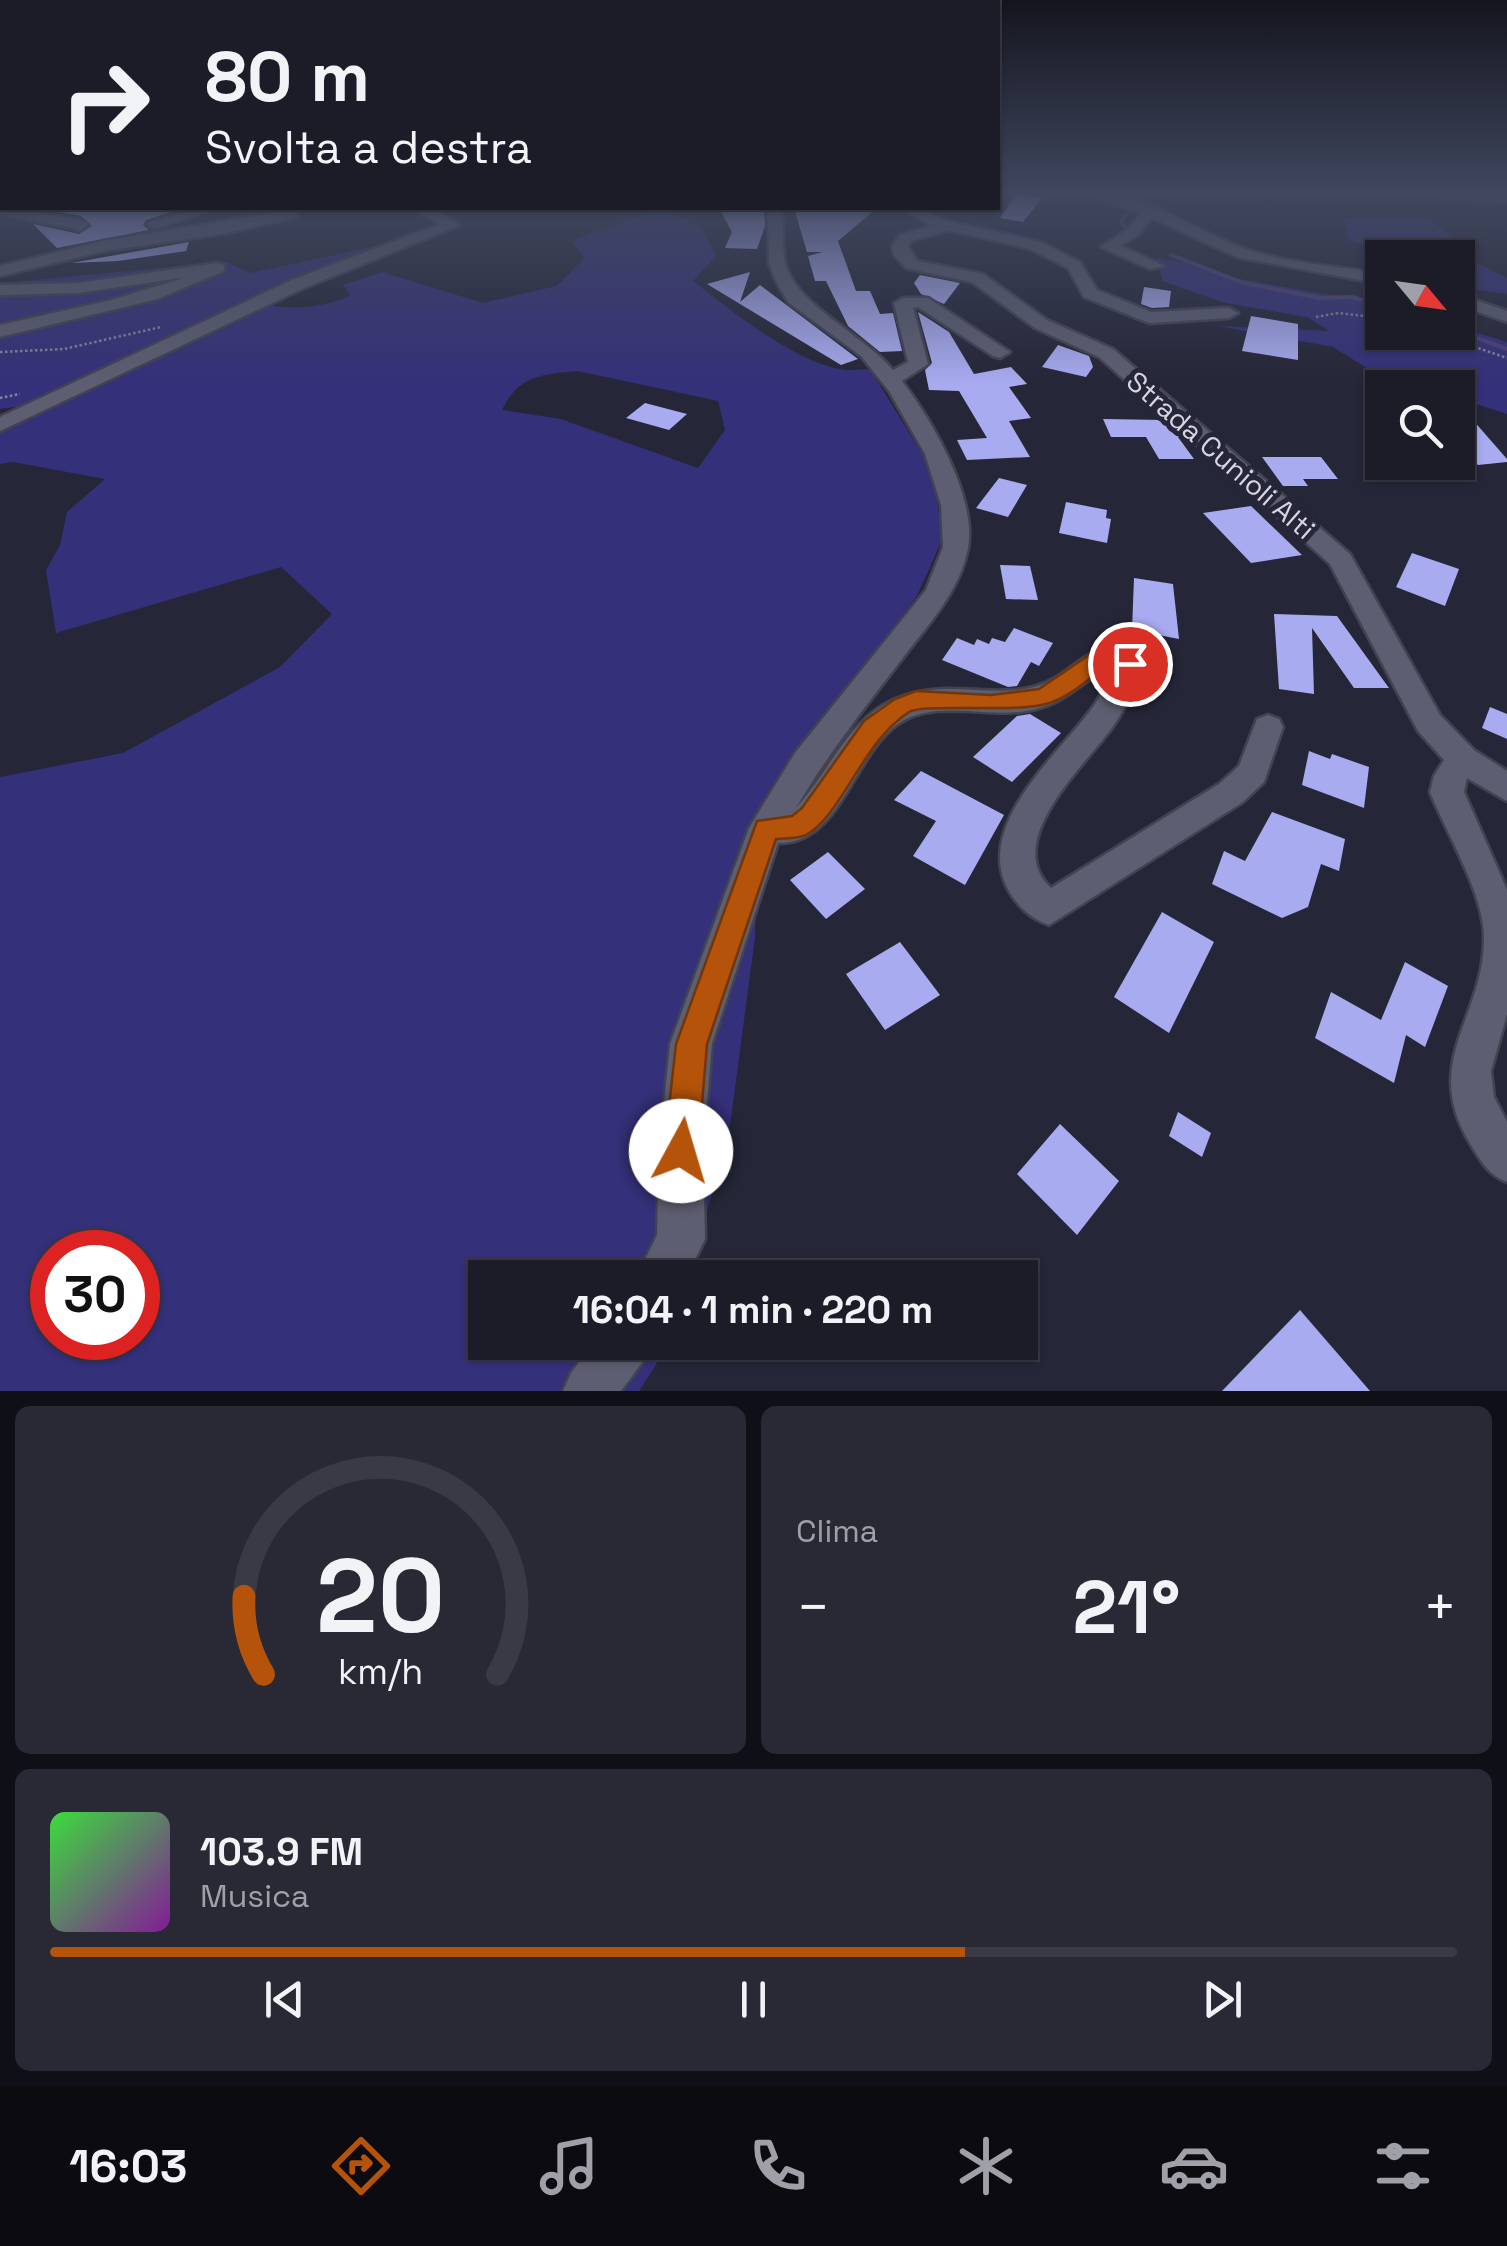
<!DOCTYPE html>
<html lang="it">
<head>
<meta charset="utf-8">
<style>
  body { margin:0; font-family:"Space Grotesk",sans-serif; background:#292935; color:#f1f3f6; height:100vh; display:flex; flex-direction:column; font-size:38px; white-space:nowrap }
  * { box-sizing:border-box; margin:0 }
  p { font-size:32px; color:#a0a1a8 }
  .icon { flex:none; width:55px; height:55px; fill:none; stroke:currentColor; stroke-width:2; stroke-linecap:round; stroke-linejoin:round }
  .map { position:relative; height:1391px; overflow:hidden }
  .details { display:flex; flex-direction:column; gap:15px; padding:15px; background:#0f0f17; flex:1 }
  .details>* { flex:none }
  .guide { position:absolute; left:0px; top:0px; width:1000px; height:210px; box-shadow:0 2px 8px #0004,0 0 0 2px #3a3a46; background:#1c1c29; color:#f1f3f6; overflow:hidden }
  .needle { width:65px; rotate:119deg }
  .tools { position:absolute; left:1365px; top:240px; display:grid; gap:20px }
  .tools a { display:grid; place-items:center; width:110px; height:110px; border-radius:0px; background:#1c1c29; box-shadow:0 2px 8px #0004,0 0 0 2px #3a3a46; font-size:50px }
  .speed { position:absolute; left:30px; top:1230px; display:flex; gap:20px; font-size:50px; font-weight:700; text-align:center }
  .speed>* { display:grid; place-content:center; width:130px; height:130px; border-radius:50%; background:#1c1c29; box-shadow:0 2px 8px #0004,0 0 0 2px #3a3a46; line-height:1 }
  .speed .limit { border:15px solid #d22; background:#fff; color:#111 }
  .pin { position:absolute; display:grid; place-items:center; width:85px; height:85px; color:#fff; margin:-42px; border:5px solid #fff; border-radius:50%; box-shadow:0 2px 10px #0007 }
  .me { position:absolute; width:110px; margin:-55px; rotate:6deg; stroke-linejoin:round; filter:drop-shadow(0 0 8px #0008) }
  .turn { display:flex; align-items:center; gap:35px; height:210px; padding:0 40px; font-size:45px }
  .turn .icon { width:130px; height:130px; stroke-width:2.5 }
  .turn b { display:block; font-size:70px; line-height:85px }
  .big { font-size:75px; font-weight:800; line-height:1.1 }
  .details .widget { flex:1; display:flex; flex-direction:column; justify-content:center; gap:15px; min-width:0; padding:0 35px; border-radius:15px; background:#292935 }
  .details .dial { align-items:center; gap:0 }
  .dial svg { height:260px; overflow:visible; fill:none; stroke:#3a3a46; stroke-width:7; stroke-linecap:round; text-anchor:middle }
  .dial text { fill:#f1f3f6; stroke:none }
  .song { display:flex; align-items:center; gap:30px }
  .cover { width:120px; height:120px; border-radius:15px; background:linear-gradient(135deg,hsl(120 70% 55%),hsl(290 70% 35%)) }
  .played { height:10px; border-radius:5px; background:linear-gradient(90deg,#b45309 65%,#3a3a46 65%) }
  .keys { display:flex; justify-content:space-around; direction:ltr }
  .heat { display:flex; justify-content:space-between; align-items:center; font-size:55px; direction:ltr }
  .details .tiles { flex:1; display:grid; gap:15px; grid-template-columns:1fr 1fr }
  .widget:last-child { grid-column:span 2 }
  .trip { position:absolute; left:468px; top:1260px; width:570px; height:100px; border-radius:0px; background:#1c1c29; box-shadow:0 2px 8px #0004,0 0 0 2px #3a3a46; font-weight:800; line-height:100px; text-align:center }
  .menu { display:flex; height:160px; justify-content:space-around; align-items:center; background:#0b0b10; color:#a0a1a8 }
  .menu .icon { width:70px; height:70px }
  .menu .selected { color:#b45309 }
  .menu b { font-size:45px; color:#f1f3f6 }
  .map>svg:first-child { display:block }
</style>
</head>
<body>
<div class="map">
<svg width="1507" height="1391" viewBox="0 0 1507 1391">
  <rect width="100%" height="100%" fill="#252637"/>
  <g fill="#35307a" fill-rule="evenodd">
    <path d="M 658,208 L 700,226 L 716,256 L 693,281 C 730,310 792,360 839,369 C 849,371 861,369 870,369 L 934,473 L 942,540 L 917,596 L 759,812 L 755,937 L 727,1149 L 685,1277 L 485,1278 L 485,1342 L 663,1343 L 656,1365 L 639,1391 L 0,1391 L 0,777 L 123,753 L 280,667 L 332,614 L 281,567 L 56,633 L 46,570 L 60,545 L 67,512 L 105,479 L 13,462 L 0,464 L 0,427 L 45,403 L 0,409 L 0,283 L 225,262 L 251,273 L 432,234 L 262,304 C 294,310 321,309 351,295 L 343,285 L 382,272 L 483,303 L 557,286 L 584,258 L 573,243 L 578,238 ZM 578,371 L 718,401 L 725,430 L 698,468 L 561,419 L 502,410 C 519,375 542,374 578,371 ZM 52,1252 L 138,1252 L 138,1338 L 52,1338 Z"/>
    <polygon points="1428,218 1448,234 1471,260 1507,278 1507,294 1458,287 1458,258 1411,257 1349,240 1344,219"/>
    <polygon points="1157,258 1203,266 1233,278 1382,304 1382,332 1458,332 1458,327 1507,342 1507,414 1458,398 1458,388 1421,387 1378,375 1333,347 1218,326 1330,331 1307,317 1225,303 1162,281"/>
  </g>
  <g fill="none" stroke-linecap="round" stroke-linejoin="round">
    <g stroke="#4d4077" stroke-width="4">
      <polyline points="1127,231 1121,221 1132,207 1128,206"/>
      <polyline points="1171,255 1244,283 1320,298 1352,297 1382,306"/>
      <polyline points="1458,331 1507,349"/>
    </g>
  </g>
  <g fill="#a8abf0">
    <polygon points="1016,194 1042,198 1023,222 1000,218"/>
    <polygon points="63,208 185,208 146,220 143,225 149,230 57,248 33,224 79,234 92,226 81,216 52,211"/>
    <polygon points="719,208 764,208 765,226 757,249 725,248 732,232"/>
    <polygon points="794,208 877,208 838,241 856,291 870,291 880,314 893,313 902,351 880,352 848,326 826,281 815,281 808,256 823,252 807,252"/>
    <polygon points="189,242 186,251 118,261 71,263"/>
    <polygon points="750,272 740,302 760,285 858,359 841,365 707,284"/>
    <polygon points="920,275 960,283 944,304 921,294 914,283"/>
    <polygon points="1144,287 1171,291 1169,307 1152,308 1141,304"/>
    <polygon points="918,312 949,332 974,374 1011,367 1027,384 1009,387 1031,418 1009,421 1030,457 967,460 957,440 987,438 959,391 929,390 925,370 932,363"/>
    <polygon points="1251,316 1298,324 1298,360 1242,351"/>
    <polygon points="1058,345 1089,356 1093,367 1086,377 1042,367"/>
    <polygon points="645,403 687,414 669,430 626,418"/>
    <polygon points="1458,403 1507,459 1507,462 1478,465 1458,449"/>
    <polygon points="1103,419 1164,420 1183,437 1178,437 1194,459 1159,459 1146,437 1111,437"/>
    <polygon points="1262,457 1321,457 1338,479 1303,479 1308,486 1283,486"/>
    <polygon points="999,478 1027,485 1008,517 976,508"/>
    <polygon points="1066,502 1107,510 1106,518 1111,519 1107,543 1059,533"/>
    <polygon points="1251,506 1302,555 1251,563 1203,513"/>
    <polygon points="1412,553 1459,569 1445,606 1396,587"/>
    <polygon points="1000,565 1030,566 1038,600 1006,599"/>
    <polygon points="1134,578 1173,584 1179,639 1132,630"/>
    <polygon points="1274,614 1337,616 1389,688 1354,688 1312,628 1314,694 1279,689"/>
    <polygon points="1014,628 1053,643 1039,666 1031,662 1017,686 1008,687 942,660 957,638 974,645 977,639 989,644 992,638 1005,642"/>
    <polygon points="1490,707 1507,714 1507,739 1482,728"/>
    <polygon points="1030,714 1061,733 1012,782 973,757 1017,716"/>
    <polygon points="1309,751 1330,759 1332,754 1369,767 1364,808 1302,785"/>
    <polygon points="921,771 1004,815 965,885 913,856 936,821 894,800"/>
    <polygon points="1272,812 1345,839 1339,871 1321,864 1308,907 1282,918 1212,884 1224,851 1245,861"/>
    <polygon points="828,852 865,889 826,919 790,880"/>
    <polygon points="1162,912 1214,942 1169,1033 1114,997"/>
    <polygon points="900,942 940,995 885,1030 846,974"/>
    <polygon points="1405,962 1448,986 1425,1047 1406,1035 1394,1083 1315,1038 1331,992 1381,1020"/>
    <polygon points="1178,1112 1211,1133 1202,1157 1169,1136"/>
    <polygon points="1060,1124 1119,1181 1077,1235 1017,1174"/>
    <polygon points="1300,1310 1370,1391 1222,1391"/>
  </g>
  <g fill="none" stroke-linecap="round" stroke-linejoin="round">
    <g stroke="#424351" stroke-width="5">
      <g id="minor">
        <path d="M 1081,191 C 1141,188 1191,231 1246,249 C 1288,264 1338,266 1382,274 L 1382,284 L 1237,257 L 1152,218 L 1138,235 L 1121,246 L 1164,266 L 1150,269 L 1101,247 L 1128,229 L 1141,213 Z"/>
        <polygon points="1423,191 1507,195 1507,203 1430,195"/>
        <polygon points="0,206 80,220 88,225 80,230 2,214"/>
        <polygon points="196,208 217,208 155,229 147,224"/>
        <polygon points="412,208 429,208 460,225 304,288 0,431 0,417 292,280 440,224"/>
        <path d="M 768,208 L 782,208 C 783,225 782,245 785,262 C 794,304 864,335 893,370 L 908,362 L 894,303 L 903,298 L 928,298 L 1010,352 L 1000,358 L 993,356 L 918,307 L 913,308 L 928,364 L 902,381 C 932,420 977,498 968,548 C 960,591 928,625 902,659 C 865,707 827,755 796,808 C 846,751 856,692 945,689 C 975,688 1007,695 1037,686 C 1073,676 1090,636 1133,649 L 1144,664 C 1135,686 1126,708 1112,728 C 1084,766 1001,842 1051,888 L 1219,784 L 1239,766 L 1257,719 L 1268,715 L 1279,719 L 1283,727 L 1264,782 L 1243,802 L 1049,925 C 1032,919 1018,907 1009,891 C 972,826 1059,754 1093,707 C 1102,694 1108,680 1114,666 C 1076,682 1067,707 1019,712 C 981,716 932,700 898,724 C 853,755 841,844 778,843 L 712,1044 L 703,1151 L 705,1239 L 686,1278 L 636,1278 L 657,1235 L 659,1151 L 670,1044 L 749,828 L 795,753 L 926,590 L 943,547 L 941,505 L 925,454 L 889,391 L 861,356 L 788,302 L 776,281 L 769,263 Z"/>
        <path d="M 903,208 L 920,208 L 942,220 L 1041,242 L 1080,262 L 1097,290 L 1151,312 L 1229,308 L 1238,313 L 1229,318 L 1149,323 L 1084,297 L 1068,268 L 1030,249 L 949,230 L 911,241 L 908,246 L 917,261 L 983,274 L 1047,320 L 1113,349 L 1280,493 L 1350,554 L 1440,715 L 1474,750 L 1507,771 L 1507,801 L 1467,778 L 1464,792 L 1507,890 L 1507,1014 L 1491,1071 L 1494,1097 L 1507,1122 L 1507,1182 C 1489,1175 1481,1162 1471,1145 C 1419,1061 1485,1018 1484,937 C 1484,894 1446,832 1430,792 L 1434,776 L 1444,760 L 1418,731 L 1330,564 L 1099,357 L 1035,328 L 972,282 L 906,268 L 894,255 L 892,246 L 900,235 L 931,226 Z"/>
        <polygon points="291,210 296,211 296,217 227,233 104,251 0,276 0,266 104,241"/>
        <polygon points="218,263 224,265 224,271 157,299 0,337 0,325 111,300 187,277 78,293 0,295 0,285 78,283"/>
        <polygon points="1458,294 1507,311 1507,322 1458,305"/>
        <polygon points="594,1342 651,1342 644,1360 621,1391 563,1391 571,1373"/>
      </g>
    </g>
    <g stroke="#848593" stroke-width="2.5" stroke-dasharray="2.5 2.5" stroke-linecap="butt">
      <polyline points="1316,317 1338,313 1382,318"/>
      <polyline points="1431,332 1507,358"/>
      <polyline points="0,352 64,349 161,327"/>
      <polyline points="0,398 20,394"/>
    </g>
    <use href="#minor" fill="#5d5e71" fill-rule="evenodd"/>
  </g>
  <linearGradient id="sky" x2="0" y2="1"><stop stop-color="#14151e"/><stop offset="0.5" stop-color="#40475e"/><stop offset="1" stop-color="#40475e" stop-opacity="0"/></linearGradient>
  <rect width="1507" height="385" fill="url(#sky)"/>
  <path fill="#b45309" stroke="#753606" stroke-width="2.5" d="M 1116,646 L 1140,664 L 1137,669 L 1130,671 L 1109,663 C 1089,679 1070,697 1046,704 C 1014,713 923,703 909,712 C 862,742 843,814 806,835 C 797,839 785,838 776,839 L 707,1044 L 698,1151 L 693,1163 L 681,1168 L 669,1163 L 664,1151 L 676,1044 L 757,821 L 792,816 L 802,808 L 864,721 L 895,699 L 916,691 L 991,695 L 1039,689 L 1095,651 Z"/>
  <g text-anchor="middle" dominant-baseline="central" stroke-width="10" stroke-linejoin="round" paint-order="stroke">
    <g font-size="28" fill="#d5d6e1" stroke="#252637">
      <text transform="translate(1221 455) rotate(41)">Strada Cunioli Alti</text>
    </g>
  </g>
</svg>
<div class="tools">
<a><svg class="needle" viewBox="-14 -14 28 28"><path d="M0-13l5 13h-10z" fill="#e53935"/><path d="M0 13l5-13h-10z" fill="#a0a1a8"/></svg></a>
<a><svg class="icon" aria-label="search" viewBox="0 0 24 24"><circle cx="10" cy="10" r="6"/><path d="M15 15l6 6"/></svg></a>
</div>
<div class="speed"><div class="limit">30</div></div>
<div class="pin" style="left:1130px;top:664px;background:#d93025"><svg class="icon" aria-label="arrive" viewBox="0 0 24 24"><path d="M6 21V4h12l-3 4 3 4H6"/></svg></div>
<svg class="me" style="left:681px;top:1151px" viewBox="-20 -20 40 40"><circle r="19" fill="#fff"/><path d="M0-13L10 11 0 6-10 11z" fill="#b45309"/></svg>
<div class="trip">16:04 · 1 min · 220 m</div>
<div class="guide">
<div class="turn"><svg class="icon" aria-label="right" viewBox="0 0 24 24"><path d="M7 20v-9h11M14 6l5 5-5 5"/></svg><div><b>80 m</b>Svolta a destra</div></div>
</div>
</div>
<section class="details">
<div class="tiles">
<div class="widget dial"><svg viewBox="0 0 100 80">
<path d="M14 69A42 42 0 1 1 86 69"/>
<path d="M14 69A42 42 0 0 1 8 45" stroke="#b45309"/>
<text x="50" y="56" font-size="32" font-weight="700">20</text>
<text x="50" y="72" font-size="11">km/h</text>
</svg></div>
<div class="widget"><p>Clima</p>
<div class="heat"><a>−</a><b class="big">21°</b><a>+</a></div>
</div>
<div class="widget">
<div class="song"><i class="cover"></i><div><b>103.9 FM</b><p>Musica</p></div></div>
<div class="played"></div>
<div class="keys"><svg class="icon" aria-label="previous" viewBox="0 0 24 24"><path d="M18 5L8 12l10 7zM5 5v14"/></svg><svg class="icon" aria-label="pause" viewBox="0 0 24 24"><path d="M8 5v14M16 5v14"/></svg><svg class="icon" aria-label="next" viewBox="0 0 24 24"><path d="M6 5l10 7-10 7zM19 5v14"/></svg></div>
</div>
</div>
</section>
<nav class="menu">
<b>16:03</b>
<svg class="icon selected" aria-label="directions" viewBox="0 0 24 24"><path d="M12 3l9 9-9 9-9-9zM9 14v-3h6M13 9l2 2-2 2"/></svg>
<svg class="icon" aria-label="music" viewBox="0 0 24 24"><path d="M9 18V5l10-2v13"/><circle cx="6" cy="18" r="3"/><circle cx="16" cy="16" r="3"/></svg>
<svg class="icon" aria-label="phone" viewBox="0 0 24 24"><path d="M5 4h4l2 5-3 2q2 4 5 5l2-3 5 2v4C11 20 4 13 5 4z"/></svg>
<svg class="icon" aria-label="climate" viewBox="0 0 24 24"><path d="M12 3v18M4 7l16 10M4 17L20 7"/></svg>
<svg class="icon" aria-label="car" viewBox="0 0 24 24"><path d="M5 17H2v-5l4-1 3-4h7l3 4 3 1v5h-3M9 17h6M6 11h13"/><circle cx="7" cy="17" r="2"/><circle cx="17" cy="17" r="2"/></svg>
<svg class="icon" aria-label="filters" viewBox="0 0 24 24"><path d="M4 7h16M4 17h16"/><circle cx="9" cy="7" r="2"/><circle cx="15" cy="17" r="2"/></svg>
</nav>
</body>
</html>
